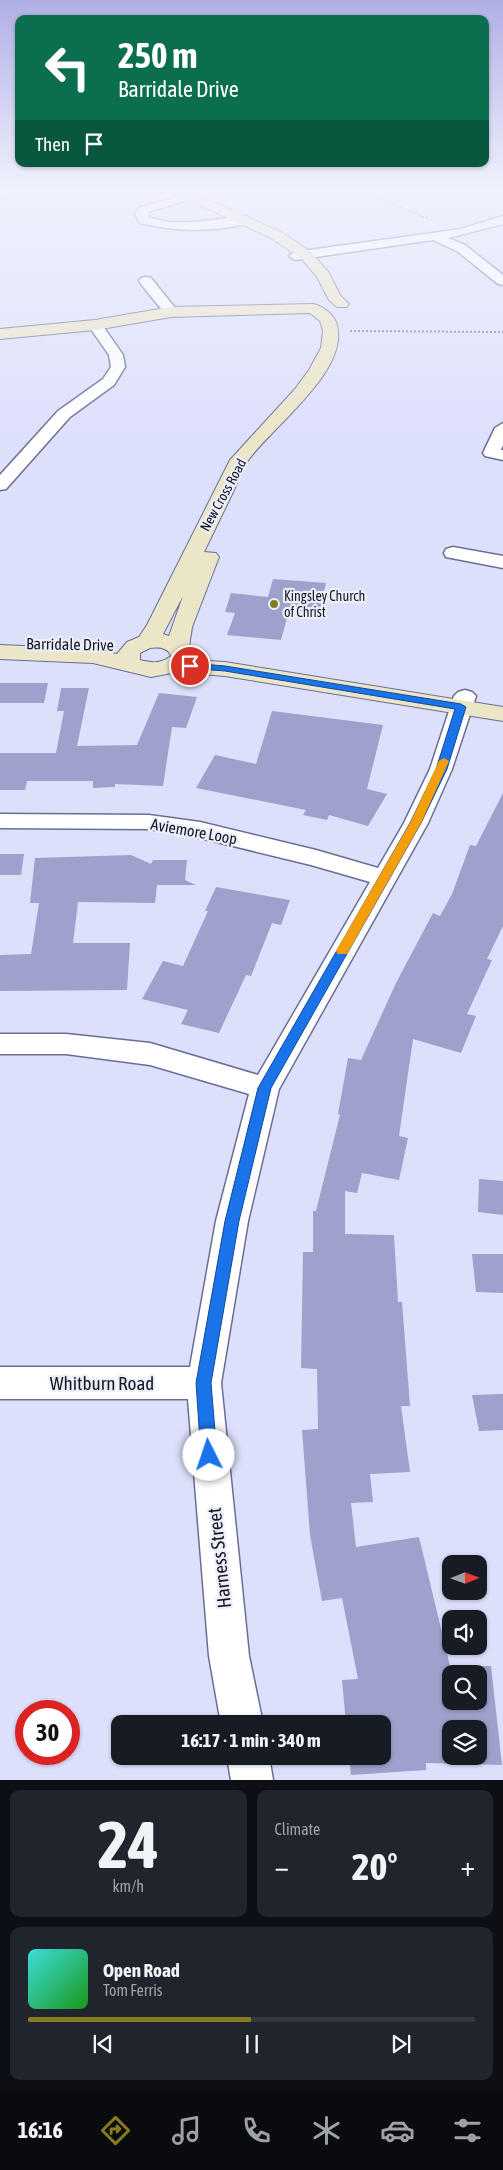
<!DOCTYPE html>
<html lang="en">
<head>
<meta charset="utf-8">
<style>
  body { margin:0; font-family:"Asap Condensed",sans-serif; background:#20242c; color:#f1f3f6; height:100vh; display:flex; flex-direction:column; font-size:19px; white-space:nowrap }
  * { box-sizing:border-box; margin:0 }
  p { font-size:16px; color:#9ea1a6 }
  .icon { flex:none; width:28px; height:28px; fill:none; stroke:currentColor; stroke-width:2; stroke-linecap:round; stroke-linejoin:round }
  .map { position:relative; height:1780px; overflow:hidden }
  .side { display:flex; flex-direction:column; gap:10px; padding:10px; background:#0d0f14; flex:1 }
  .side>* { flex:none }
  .banner { position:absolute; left:15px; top:15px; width:474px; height:152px; border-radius:10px; box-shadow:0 1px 4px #0004; background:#0b6e4f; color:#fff; overflow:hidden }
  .needle { width:32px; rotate:89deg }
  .buttons { position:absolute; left:442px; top:1555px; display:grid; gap:10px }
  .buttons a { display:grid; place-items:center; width:45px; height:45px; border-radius:10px; background:#171b24; box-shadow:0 1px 4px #0004; font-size:25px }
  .speed { position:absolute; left:15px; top:1700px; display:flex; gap:10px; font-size:25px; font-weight:700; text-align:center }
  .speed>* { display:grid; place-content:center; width:65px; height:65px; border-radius:50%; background:#171b24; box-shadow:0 1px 4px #0004; line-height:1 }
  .speed .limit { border:8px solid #d22; background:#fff; color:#111 }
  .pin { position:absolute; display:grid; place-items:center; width:42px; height:42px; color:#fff; margin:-21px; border:2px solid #fff; border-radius:50%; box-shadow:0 1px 5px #0007 }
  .me { position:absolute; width:55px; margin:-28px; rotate:356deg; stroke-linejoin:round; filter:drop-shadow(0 0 4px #0008) }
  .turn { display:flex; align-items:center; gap:18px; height:105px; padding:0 20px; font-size:22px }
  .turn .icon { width:65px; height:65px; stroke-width:2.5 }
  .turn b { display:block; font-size:35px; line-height:42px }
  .then { display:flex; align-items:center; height:48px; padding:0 20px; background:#0003; gap:10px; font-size:19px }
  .big { font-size:38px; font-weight:700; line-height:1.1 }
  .side .tile { flex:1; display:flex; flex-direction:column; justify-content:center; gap:8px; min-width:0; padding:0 18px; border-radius:10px; background:#20242c }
  .side .dial { align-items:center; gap:0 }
  .dial b { font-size:65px; line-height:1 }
  .song { display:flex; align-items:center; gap:15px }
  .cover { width:60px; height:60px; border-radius:8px; background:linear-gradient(135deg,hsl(180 70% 55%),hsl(120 70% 35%)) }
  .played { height:5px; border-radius:2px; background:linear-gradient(90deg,#887a1f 50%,#363941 50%) }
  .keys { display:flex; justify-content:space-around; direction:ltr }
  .heat { display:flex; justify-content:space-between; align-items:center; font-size:28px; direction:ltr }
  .side .tiles { flex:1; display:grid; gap:10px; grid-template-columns:1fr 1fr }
  .tile:last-child { grid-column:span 2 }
  .trip { position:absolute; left:111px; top:1715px; width:280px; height:50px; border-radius:10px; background:#171b24; box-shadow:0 1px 4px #0004; font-weight:700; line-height:50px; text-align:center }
  .dock { display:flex; height:80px; justify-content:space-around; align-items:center; background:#090b0e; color:#9ea1a6 }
  .dock .icon { width:35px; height:35px }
  .dock .selected { color:#887a1f }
  .dock b { font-size:22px; color:#f1f3f6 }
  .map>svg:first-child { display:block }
</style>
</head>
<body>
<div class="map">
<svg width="503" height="1780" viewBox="0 0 503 1780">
  <rect width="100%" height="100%" fill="#dde0fb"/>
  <g fill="#9da1cb" fill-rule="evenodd">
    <polygon points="273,579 326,583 319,613 289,611 281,640 227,635 235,613 225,612 231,593 268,597"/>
    <polygon points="0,683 48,683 44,703 0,703"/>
    <polygon points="61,688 89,688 77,746 137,745 159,693 197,697 186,728 172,727 163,786 115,784 115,787 93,788 93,781 27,781 25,790 0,790 0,753 56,753 64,711 57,711"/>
    <polygon points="272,711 383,725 367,789 387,794 368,826 329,815 327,820 303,815 306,810 196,788 215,755 256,764"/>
    <path d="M 503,793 L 503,926 L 487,959 L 492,960 L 467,1014 L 476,1016 L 461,1053 L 413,1039 L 399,1136 L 408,1138 L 399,1180 L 362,1173 L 357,1193 L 345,1191 L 345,1234 L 394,1235 L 398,1302 L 402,1302 L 410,1406 L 401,1406 L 410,1472 L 370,1474 L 373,1502 L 351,1503 L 356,1547 L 419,1537 L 450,1666 L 491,1666 L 502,1765 L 426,1763 L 426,1770 L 351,1775 L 349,1756 L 382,1756 L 382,1724 L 346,1724 L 342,1680 L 358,1679 L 342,1598 L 322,1601 L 310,1535 L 302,1430 L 318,1429 L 317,1369 L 301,1368 L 303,1252 L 313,1252 L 313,1211 L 316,1211 L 340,1115 L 338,1114 L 348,1058 L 361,1060 L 396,983 L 433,913 L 440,916 L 452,894 L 470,845 L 476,846 ZM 451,1674 L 479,1674 L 479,1701 L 451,1701 ZM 451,1729 L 479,1729 L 479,1756 L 451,1756 Z"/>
    <polygon points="0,854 24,854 21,875 0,875"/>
    <polygon points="131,855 151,864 153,860 187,860 185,880 196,885 157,885 155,903 78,902 73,943 130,943 127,990 0,991 0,955 31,954 39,903 30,903 35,858"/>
    <polygon points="216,887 290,900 281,925 272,923 251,976 246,975 219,1033 181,1024 188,1010 142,999 163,961 183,966 208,911 205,911"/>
    <polygon points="479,1179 503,1181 503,1215 478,1212"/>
    <polygon points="472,1254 503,1254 503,1293 476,1292"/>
    <polygon points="503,1394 503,1430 479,1431 472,1395"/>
  </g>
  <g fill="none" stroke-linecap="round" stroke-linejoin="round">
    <g stroke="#6a6e95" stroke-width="3">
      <g id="street">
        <polygon points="352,190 365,190 366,191 360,194"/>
        <polygon points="0,191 6,194 4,197 0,198"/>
        <path d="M 187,194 L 191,195 L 191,199 L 148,212 L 149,218 L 169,222 L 195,222 L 246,216 L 252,220 L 250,223 C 214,232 176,232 140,223 L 135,214 L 139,208 Z"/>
        <polygon points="503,216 503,224 448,238 465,245 503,275 503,285 498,284 457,251 433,240 295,260 289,256 295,252 461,229"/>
        <polygon points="146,277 151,278 176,309 178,312 176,315 166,315 141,284 139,281 141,278"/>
        <polygon points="95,321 100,322 123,355 125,367 114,385 70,417 6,489 0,490 0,475 58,411 103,379 111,367 109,355 88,325"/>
        <polygon points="503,423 503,445 501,450 503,450 503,460 485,456 483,453 495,428"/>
        <polygon points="453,547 503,556 503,568 446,557 444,553 446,549"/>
        <polygon points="465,690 472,692 476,696 452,769 428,823 279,1089 248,1221 221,1383 249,1656 263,1724 221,1724 209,1656 188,1399 0,1399 0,1367 190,1367 216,1221 249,1094 150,1065 66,1054 0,1054 0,1034 66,1034 150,1043 258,1075 370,882 311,865 200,838 149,829 0,828 0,814 149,815 200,822 316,850 378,868 404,823 430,769 454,696 458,692"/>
        <polygon points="227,1756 269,1756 273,1780 231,1780"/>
      </g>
    </g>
    <g stroke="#6a6e95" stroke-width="2">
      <g id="secondary">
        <polygon points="167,190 185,190 281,232 311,252 329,273 340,295 349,304 347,307 337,307 329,300 317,277 301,258 271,238"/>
        <path d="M 313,304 C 321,305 333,314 336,322 C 353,369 270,428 247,462 C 242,470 238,481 234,490 C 224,511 214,531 204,552 L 216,553 L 219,557 L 192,627 L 189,647 L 193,656 L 191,660 L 225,662 L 503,707 L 503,721 L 225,676 L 177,672 L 151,677 L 93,663 L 0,659 L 0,645 L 93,649 L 117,654 L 127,642 L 139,637 L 147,625 L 230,460 L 295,389 L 309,370 L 321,348 L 323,331 L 320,321 L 310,313 L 171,317 L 95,330 L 0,339 L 0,329 L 95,320 L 171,307 ZM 183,596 L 169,636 L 163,634 ZM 150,648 C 158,647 168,647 171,656 C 160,664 152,663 140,660 L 140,653 Z"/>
      </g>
    </g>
    <g stroke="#797b90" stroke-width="2" stroke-dasharray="2 2" stroke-linecap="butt">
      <polyline points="374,197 431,220"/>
      <polyline points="350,331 503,332"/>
    </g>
    <use href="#street" fill="#fff" fill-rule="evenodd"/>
    <use href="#secondary" fill="#ebe6c7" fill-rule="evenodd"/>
  </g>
  <linearGradient id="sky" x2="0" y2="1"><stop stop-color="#b0afe5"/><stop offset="0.43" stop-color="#f0f1fd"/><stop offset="1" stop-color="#f0f1fd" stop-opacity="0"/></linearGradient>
  <rect width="503" height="440" fill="url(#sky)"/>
  <polygon fill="#1a73e8" stroke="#114b97" points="190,663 225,666 461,704 466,707 447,769 421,823 271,1088 239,1221 211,1383 217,1455 215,1461 209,1463 203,1461 201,1455 196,1383 225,1221 258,1088 410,823 436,769 455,709 225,671 187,668 187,664"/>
  <polygon fill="#f59e0b" points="444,758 449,761 421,823 347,954 338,954 336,951 410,823 439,761"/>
  <circle fill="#887a1f" stroke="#edeff8" stroke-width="2" cx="274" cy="604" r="5"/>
  <g text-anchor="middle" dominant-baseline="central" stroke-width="4.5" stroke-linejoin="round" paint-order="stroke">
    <g font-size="14" fill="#171828" stroke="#edeff8">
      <text transform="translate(223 495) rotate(-61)">New Cross Road</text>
    </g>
    <g font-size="14" fill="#171828" stroke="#edeff8" text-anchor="start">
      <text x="284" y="596">Kingsley Church<tspan x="284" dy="16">of Christ</tspan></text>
    </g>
    <g font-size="16" fill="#171828" stroke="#edeff8">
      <text transform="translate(70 644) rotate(1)">Barridale Drive</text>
      <text transform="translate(194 831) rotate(10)">Aviemore Loop</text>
    </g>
    <g font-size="19" fill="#171828" stroke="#edeff8">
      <text x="102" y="1383">Whitburn Road</text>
      <text transform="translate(219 1558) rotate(-96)">Harness Street</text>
    </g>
  </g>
</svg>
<div class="buttons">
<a><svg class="needle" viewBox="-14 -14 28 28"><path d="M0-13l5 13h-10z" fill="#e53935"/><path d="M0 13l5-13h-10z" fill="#9ea1a6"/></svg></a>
<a><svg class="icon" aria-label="sound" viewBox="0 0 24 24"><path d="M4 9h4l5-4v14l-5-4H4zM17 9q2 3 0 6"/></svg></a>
<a><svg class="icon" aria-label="search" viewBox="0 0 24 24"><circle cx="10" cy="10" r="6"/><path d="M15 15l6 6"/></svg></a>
<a><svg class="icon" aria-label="layers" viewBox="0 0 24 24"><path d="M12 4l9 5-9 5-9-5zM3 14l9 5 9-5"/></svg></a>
</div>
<div class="speed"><div class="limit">30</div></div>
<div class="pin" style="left:190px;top:666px;background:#d93025"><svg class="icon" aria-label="arrive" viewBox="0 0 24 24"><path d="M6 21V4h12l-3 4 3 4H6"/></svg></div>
<svg class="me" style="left:209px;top:1455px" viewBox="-20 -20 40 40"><circle r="19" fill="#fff"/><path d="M0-13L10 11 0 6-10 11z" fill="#1a73e8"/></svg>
<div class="trip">16:17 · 1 min · 340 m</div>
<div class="banner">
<div class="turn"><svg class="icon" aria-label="left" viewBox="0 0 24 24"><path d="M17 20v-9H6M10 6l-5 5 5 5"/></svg><div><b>250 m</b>Barridale Drive</div></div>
<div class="then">Then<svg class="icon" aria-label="arrive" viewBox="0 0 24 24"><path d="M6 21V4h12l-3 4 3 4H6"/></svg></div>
</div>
</div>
<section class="side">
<div class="tiles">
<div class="tile dial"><b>24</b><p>km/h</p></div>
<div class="tile"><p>Climate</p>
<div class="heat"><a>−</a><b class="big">20°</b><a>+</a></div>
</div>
<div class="tile">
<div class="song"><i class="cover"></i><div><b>Open Road</b><p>Tom Ferris</p></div></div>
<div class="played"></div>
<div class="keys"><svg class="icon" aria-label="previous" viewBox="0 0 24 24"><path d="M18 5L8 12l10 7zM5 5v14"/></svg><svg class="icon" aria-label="pause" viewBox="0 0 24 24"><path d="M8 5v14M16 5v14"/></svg><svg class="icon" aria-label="next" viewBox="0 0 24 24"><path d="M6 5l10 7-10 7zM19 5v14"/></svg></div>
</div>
</div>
</section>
<nav class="dock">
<b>16:16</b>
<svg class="icon selected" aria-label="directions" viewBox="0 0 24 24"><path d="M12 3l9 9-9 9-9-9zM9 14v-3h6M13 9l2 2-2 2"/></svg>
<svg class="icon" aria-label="music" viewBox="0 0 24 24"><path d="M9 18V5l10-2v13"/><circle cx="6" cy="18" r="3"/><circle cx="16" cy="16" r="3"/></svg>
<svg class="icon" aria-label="phone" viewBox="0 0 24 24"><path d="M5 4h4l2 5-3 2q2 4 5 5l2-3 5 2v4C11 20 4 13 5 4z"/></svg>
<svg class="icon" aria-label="climate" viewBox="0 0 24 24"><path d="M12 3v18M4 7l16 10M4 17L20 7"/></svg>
<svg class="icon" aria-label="car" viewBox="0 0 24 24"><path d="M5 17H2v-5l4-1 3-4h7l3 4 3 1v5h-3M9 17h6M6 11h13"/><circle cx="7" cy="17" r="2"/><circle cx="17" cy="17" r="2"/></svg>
<svg class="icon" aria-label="filters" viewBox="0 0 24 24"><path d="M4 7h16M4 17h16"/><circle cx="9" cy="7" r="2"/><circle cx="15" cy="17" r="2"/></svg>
</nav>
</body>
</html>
